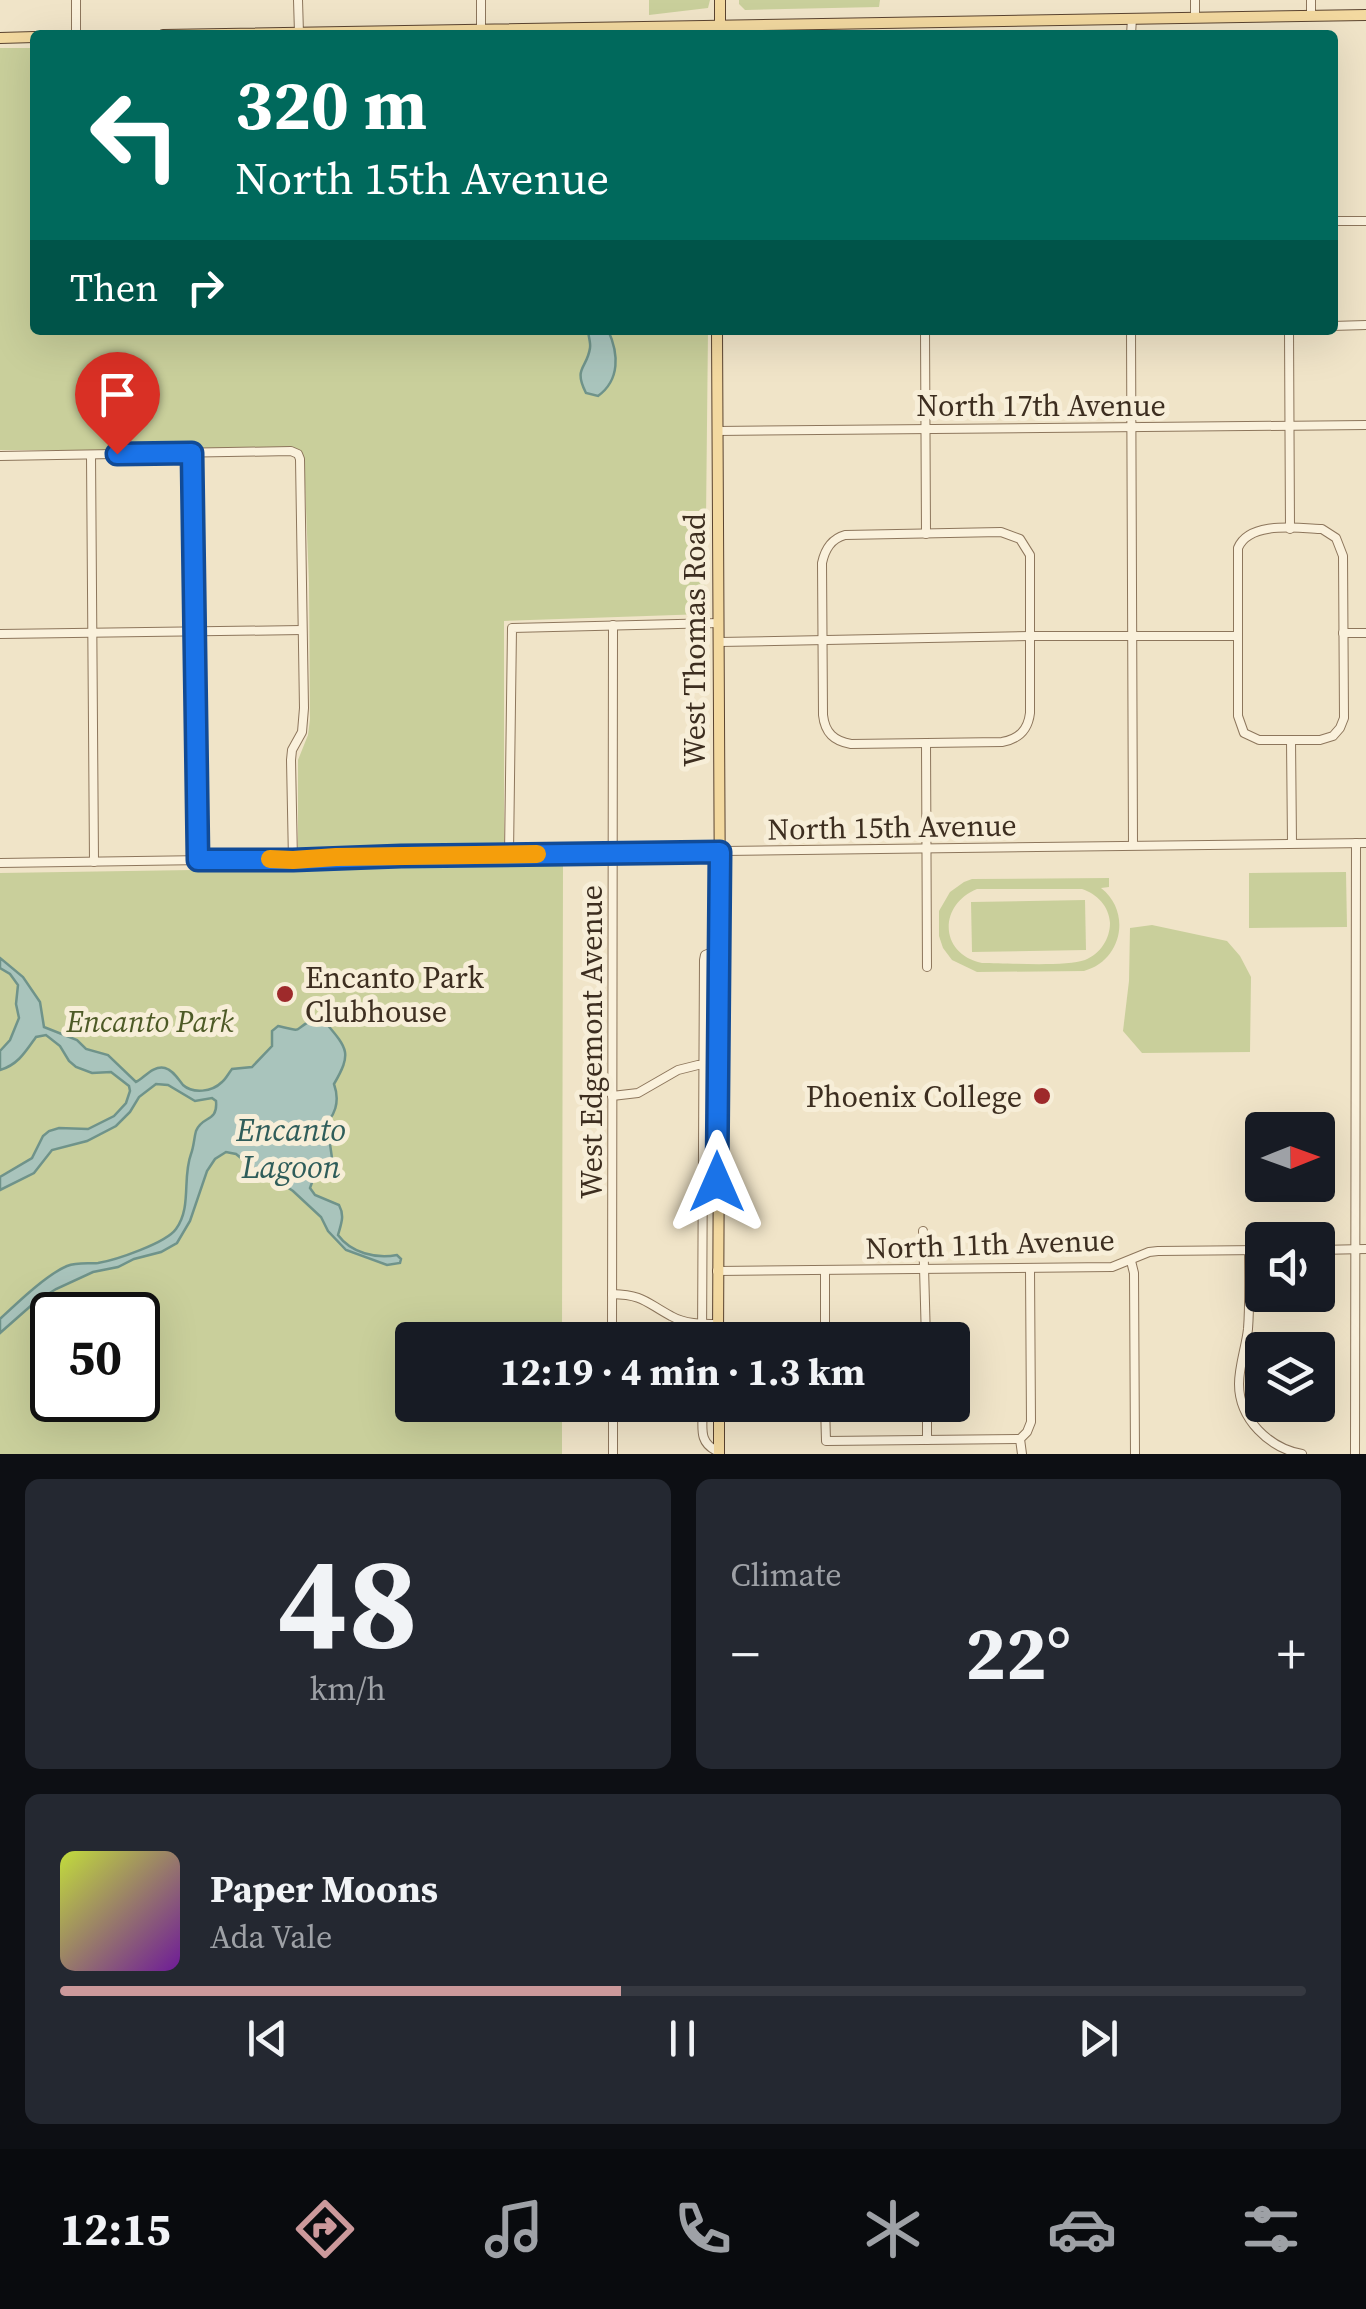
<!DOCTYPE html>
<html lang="en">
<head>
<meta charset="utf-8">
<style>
  body { margin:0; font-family:"Source Serif 4",serif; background:#242831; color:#f1f3f6; height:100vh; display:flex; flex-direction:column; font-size:38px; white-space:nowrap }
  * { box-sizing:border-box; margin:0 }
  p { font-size:32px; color:#9ea1a6 }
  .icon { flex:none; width:55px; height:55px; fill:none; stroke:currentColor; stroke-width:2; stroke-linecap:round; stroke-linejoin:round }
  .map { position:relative; height:1454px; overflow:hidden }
  .side { display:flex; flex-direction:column; gap:25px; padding:25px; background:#0d0f14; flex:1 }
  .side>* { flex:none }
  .banner { position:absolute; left:30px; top:30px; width:1308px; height:305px; border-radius:10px; box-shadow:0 10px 40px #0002; background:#00695c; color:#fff; overflow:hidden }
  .needle { width:65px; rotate:89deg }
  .buttons { position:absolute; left:1245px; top:1112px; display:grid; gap:20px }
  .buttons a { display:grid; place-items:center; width:90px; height:90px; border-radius:10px; background:#171b24; box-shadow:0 10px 40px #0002; font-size:50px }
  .speed { position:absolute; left:30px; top:1292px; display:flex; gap:20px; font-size:50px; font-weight:700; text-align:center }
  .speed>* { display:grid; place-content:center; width:130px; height:130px; border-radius:50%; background:#171b24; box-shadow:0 10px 40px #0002; line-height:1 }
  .speed .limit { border:5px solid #111; border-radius:15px; background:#fff; color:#111 }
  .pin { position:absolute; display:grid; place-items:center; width:85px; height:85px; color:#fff; margin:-102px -42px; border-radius:50% 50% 50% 0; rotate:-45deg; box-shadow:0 0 10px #0007 }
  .pin .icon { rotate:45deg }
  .me { position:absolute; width:110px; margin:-55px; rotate:0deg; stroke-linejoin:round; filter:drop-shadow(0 0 8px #0008) }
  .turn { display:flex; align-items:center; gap:35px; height:210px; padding:0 40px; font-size:45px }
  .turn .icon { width:130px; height:130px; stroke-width:2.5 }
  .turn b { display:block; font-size:70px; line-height:85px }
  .then { display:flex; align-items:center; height:95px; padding:0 40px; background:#0003; gap:20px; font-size:38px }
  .big { font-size:75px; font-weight:700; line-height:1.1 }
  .side .tile { flex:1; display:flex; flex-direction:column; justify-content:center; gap:15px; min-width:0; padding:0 35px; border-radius:15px; background:#242831 }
  .side .dial { align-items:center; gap:0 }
  .dial b { font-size:130px; line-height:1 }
  .song { display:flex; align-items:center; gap:30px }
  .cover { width:120px; height:120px; border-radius:15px; background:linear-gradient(135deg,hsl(70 70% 55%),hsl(280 70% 35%)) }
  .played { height:10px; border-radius:5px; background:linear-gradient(90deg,#cc999b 45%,#363941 45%) }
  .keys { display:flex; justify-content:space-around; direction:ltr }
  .heat { display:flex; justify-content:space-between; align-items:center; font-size:55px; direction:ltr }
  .side .tiles { flex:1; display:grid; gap:25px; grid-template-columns:1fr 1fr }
  .tile:last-child { grid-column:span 2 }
  .trip { position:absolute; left:395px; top:1322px; width:575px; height:100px; border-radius:10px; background:#171b24; box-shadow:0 10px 40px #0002; font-weight:700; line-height:100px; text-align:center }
  .tabs { display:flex; height:160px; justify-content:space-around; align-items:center; background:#090b0e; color:#9ea1a6 }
  .tabs .icon { width:70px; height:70px }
  .tabs .on { color:#cc999b }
  .tabs b { font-size:45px; color:#f1f3f6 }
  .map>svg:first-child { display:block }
</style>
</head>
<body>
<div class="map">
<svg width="1366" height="1454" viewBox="0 0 1366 1454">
  <rect width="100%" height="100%" fill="#f0e4c8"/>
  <g fill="#c9cf9b" fill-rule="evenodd">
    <polygon points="649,0 710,0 708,8 649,15"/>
    <polygon points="739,0 880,0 879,7 745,10 739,4"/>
    <polygon points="0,48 35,48 35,330 708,330 705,614 504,621 504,847 298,850 298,760 308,735 310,719 309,583 304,458 300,450 0,450"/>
    <path d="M 563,864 L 562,1340 L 412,1340 L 412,1405 L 562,1405 L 562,1454 L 0,1454 L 0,873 ZM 52,1315 L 138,1315 L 138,1400 L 52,1400 Z"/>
    <polygon points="1346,872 1347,927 1249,928 1249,873"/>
    <path d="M 1109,878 L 1109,887 L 1101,888 C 1132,912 1122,961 1084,971 L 977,972 L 952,960 L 943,948 L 939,936 L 939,911 L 950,892 L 964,882 L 972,879 ZM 977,889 L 1082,889 C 1097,894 1109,906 1110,923 C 1110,939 1100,954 1085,960 C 1066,967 1005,963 982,963 C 939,954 938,905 977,889 Z"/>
    <polygon points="1085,900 1086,950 972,952 971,902"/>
    <polygon points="1152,925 1227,941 1240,956 1251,977 1250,1052 1142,1053 1123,1031 1129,981 1130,928"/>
  </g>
  <g fill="#a9c4bc" stroke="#6f938a" stroke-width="2.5">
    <path d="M 588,330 L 608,330 C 619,354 620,380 598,396 L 586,393 C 573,367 587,369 590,348 C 591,342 588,336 588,330 Z"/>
    <path d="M 0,958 L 23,977 L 40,1002 L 44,1027 L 77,1040 L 86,1049 L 108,1055 L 136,1082 C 144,1078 153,1065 165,1068 C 173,1070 178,1079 183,1085 C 193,1094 212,1092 222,1082 C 226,1079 228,1074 232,1069 L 252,1067 L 272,1046 L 272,1031 L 278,1026 C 307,1033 290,1030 313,1020 L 325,1022 C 348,1049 352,1053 334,1084 C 340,1101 336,1118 320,1127 L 320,1133 L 329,1137 L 332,1158 L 315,1174 L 310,1188 L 315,1195 L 339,1205 C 345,1216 341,1224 338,1235 C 351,1253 376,1259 397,1255 L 401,1259 L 400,1263 L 387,1265 L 346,1250 L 328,1231 L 321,1217 L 293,1191 L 275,1179 L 258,1172 L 236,1154 L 226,1152 L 215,1159 L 207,1171 L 190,1221 L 177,1243 L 161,1252 L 134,1259 L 118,1267 L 93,1272 L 56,1289 L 34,1303 L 0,1333 L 0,1319 C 17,1303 46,1275 67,1266 C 77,1262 88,1264 98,1263 C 116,1260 166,1243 176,1229 C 192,1207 182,1178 191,1154 C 194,1146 194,1138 196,1131 C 202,1115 218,1123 216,1101 L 212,1098 L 195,1101 L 168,1085 L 156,1084 L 139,1097 L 130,1112 L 116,1126 L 87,1141 L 52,1150 L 34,1173 L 0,1190 L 0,1177 L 32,1158 L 43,1136 L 49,1131 L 59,1128 L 88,1129 L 114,1116 L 126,1103 L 130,1091 L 129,1086 L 111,1072 L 92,1073 L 76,1067 L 69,1061 L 60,1046 L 46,1035 L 36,1037 C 26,1051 18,1065 0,1070 L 0,1051 L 10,1040 L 19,1018 L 16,1004 L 18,985 L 10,974 L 0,968 Z"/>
  </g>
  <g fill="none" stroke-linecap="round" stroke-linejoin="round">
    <g stroke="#8d765c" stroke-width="10">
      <g id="minor">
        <polyline points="76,0 76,35"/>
        <polyline points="298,0 299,33"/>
        <polyline points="481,0 481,30"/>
        <polyline points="1195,0 1195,17"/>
        <polyline points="1311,0 1311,15"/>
        <polyline points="1131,35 1132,18"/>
        <polyline points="1332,221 1366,221"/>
        <polyline points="1332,326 1366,325"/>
        <polyline points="925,330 926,534"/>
        <polyline points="1131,330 1133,845"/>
        <polyline points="1289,330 1290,529"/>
        <polyline points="717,431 1366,425"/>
        <polyline points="193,453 198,860"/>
        <polyline points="91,455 94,862"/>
        <polyline points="0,456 291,451 298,454 300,459 304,708 302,732 292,750 291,760 293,860"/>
        <path d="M 1322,529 L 1336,538 L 1343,556 L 1344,718 L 1340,728 L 1333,736 L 1320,740 L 1259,740 L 1244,733 L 1238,716 L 1238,548 C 1249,521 1297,528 1322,529 Z"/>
        <path d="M 1001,532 L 1020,539 L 1030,555 L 1030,713 C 1028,730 1019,739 1002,742 L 851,744 C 834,741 825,733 823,715 L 822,563 C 825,549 831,539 845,535 Z"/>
        <polyline points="1343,633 1366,633"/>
        <polyline points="0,634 302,630"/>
        <polyline points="719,642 1030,636 1238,636"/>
        <polyline points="1291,740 1292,843"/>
        <polyline points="926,743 927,967"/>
        <polyline points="509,854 512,628 719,623"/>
        <polyline points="0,863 269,859 293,860 401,855 1366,843"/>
        <polyline points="612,1096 638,1093 678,1070 698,1065 718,1064"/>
        <polyline points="923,1231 926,1340"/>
        <path d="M 1249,1250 C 1249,1276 1250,1303 1248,1329 C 1246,1347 1239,1366 1239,1384 C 1239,1419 1269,1448 1302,1454"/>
        <polyline points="1318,1250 1366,1249"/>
        <polyline points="1131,1261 1134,1273 1135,1454"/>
        <polyline points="717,1271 1112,1267 1149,1252 1158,1251 1262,1250"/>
        <path d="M 612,1294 C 644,1295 645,1302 671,1316 C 685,1324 701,1324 718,1324"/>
        <polyline points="612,1340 613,625"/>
        <polyline points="702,1340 704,960 705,955 719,949"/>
        <polyline points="825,1340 825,1271"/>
        <polyline points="613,1405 613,1454"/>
        <path d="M 703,1405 C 703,1427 697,1443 719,1452"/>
        <polyline points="825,1405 826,1441 1020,1439"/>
        <polyline points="927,1405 927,1440"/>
        <polyline points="1022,1454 1020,1439 1027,1432 1031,1422 1030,1269"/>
        <polyline points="1355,1454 1356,843"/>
      </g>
    </g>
    <g stroke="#5b4430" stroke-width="12">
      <g id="major">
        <polyline points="720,0 720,35"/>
        <polyline points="163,35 1366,15"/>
        <polyline points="0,38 35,37"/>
        <polyline points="717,330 720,913 718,1340"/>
        <polyline points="719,1405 719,1454"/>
      </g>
    </g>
    <use href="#minor" stroke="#faf1dc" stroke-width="8"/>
    <use href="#major" stroke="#f3d9a0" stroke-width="10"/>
  </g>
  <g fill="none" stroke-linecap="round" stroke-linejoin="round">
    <g stroke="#114b97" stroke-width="25">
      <polyline id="route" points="117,454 192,453 198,860 293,860 401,856 720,852 717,1182"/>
    </g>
    <use href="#route" stroke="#1a73e8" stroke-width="18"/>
    <polyline stroke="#f59e0b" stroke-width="18" points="270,859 293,860 336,857 537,854"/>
  </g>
  <g fill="#9e2a2b" stroke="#f7eed8" stroke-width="4">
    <circle cx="285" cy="994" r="10"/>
    <circle cx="1042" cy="1096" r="10"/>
  </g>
  <g text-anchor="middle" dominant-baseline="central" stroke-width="10" stroke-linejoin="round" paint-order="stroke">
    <g font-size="30" fill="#3d2e20" stroke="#f7eed8">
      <text x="1041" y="405">North 17th Avenue</text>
      <text transform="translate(694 640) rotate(-90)">West Thomas Road</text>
      <text transform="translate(892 827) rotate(-1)">North 15th Avenue</text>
      <text transform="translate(591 1042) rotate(-90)">West Edgemont Avenue</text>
      <text transform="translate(990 1244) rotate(-2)">North 11th Avenue</text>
    </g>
    <g font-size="30" fill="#3d2e20" stroke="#f7eed8" text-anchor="start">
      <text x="305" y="977">Encanto Park<tspan x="305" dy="34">Clubhouse</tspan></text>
      <text x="1022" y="1096" text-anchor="end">Phoenix College</text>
    </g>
    <g font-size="30" font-style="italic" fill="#4d5a26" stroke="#f7eed8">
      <text x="150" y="1021">Encanto Park</text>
    </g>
    <g font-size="32" font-style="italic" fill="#2f5d5a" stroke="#f7eed8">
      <text x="291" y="1130">Encanto<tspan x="291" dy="37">Lagoon</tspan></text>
    </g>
  </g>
</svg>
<div class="buttons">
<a><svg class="needle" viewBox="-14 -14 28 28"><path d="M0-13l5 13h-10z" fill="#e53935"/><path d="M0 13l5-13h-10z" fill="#9ea1a6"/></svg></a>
<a><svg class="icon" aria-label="sound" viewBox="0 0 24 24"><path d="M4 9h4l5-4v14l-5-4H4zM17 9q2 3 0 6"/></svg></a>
<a><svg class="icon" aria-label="layers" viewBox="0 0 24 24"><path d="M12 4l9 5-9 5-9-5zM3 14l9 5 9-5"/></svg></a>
</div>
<div class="speed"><div class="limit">50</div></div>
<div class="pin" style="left:117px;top:454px;background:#d93025"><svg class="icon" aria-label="arrive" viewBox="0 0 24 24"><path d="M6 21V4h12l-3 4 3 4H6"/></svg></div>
<svg class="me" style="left:717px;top:1182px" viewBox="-20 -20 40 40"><path d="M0-17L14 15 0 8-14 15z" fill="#1a73e8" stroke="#fff" stroke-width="4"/></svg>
<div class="trip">12:19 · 4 min · 1.3 km</div>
<div class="banner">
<div class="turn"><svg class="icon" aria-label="left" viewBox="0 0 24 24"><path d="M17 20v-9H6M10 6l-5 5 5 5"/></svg><div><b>320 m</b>North 15th Avenue</div></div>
<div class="then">Then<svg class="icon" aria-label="right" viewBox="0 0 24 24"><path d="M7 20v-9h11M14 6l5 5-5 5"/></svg></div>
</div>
</div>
<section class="side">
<div class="tiles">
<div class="tile dial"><b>48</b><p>km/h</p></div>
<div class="tile"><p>Climate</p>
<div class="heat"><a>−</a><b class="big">22°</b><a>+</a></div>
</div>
<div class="tile">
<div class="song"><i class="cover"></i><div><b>Paper Moons</b><p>Ada Vale</p></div></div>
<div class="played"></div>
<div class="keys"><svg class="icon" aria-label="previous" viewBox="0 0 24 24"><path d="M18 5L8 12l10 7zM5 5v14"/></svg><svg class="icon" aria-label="pause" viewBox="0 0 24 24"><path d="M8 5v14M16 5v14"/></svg><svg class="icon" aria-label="next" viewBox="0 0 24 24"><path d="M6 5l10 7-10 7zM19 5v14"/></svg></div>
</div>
</div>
</section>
<nav class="tabs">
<b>12:15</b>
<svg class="icon on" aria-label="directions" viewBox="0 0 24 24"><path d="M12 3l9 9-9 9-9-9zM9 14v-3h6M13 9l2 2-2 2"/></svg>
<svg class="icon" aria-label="music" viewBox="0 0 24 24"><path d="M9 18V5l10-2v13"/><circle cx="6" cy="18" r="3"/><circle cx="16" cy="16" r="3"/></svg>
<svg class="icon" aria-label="phone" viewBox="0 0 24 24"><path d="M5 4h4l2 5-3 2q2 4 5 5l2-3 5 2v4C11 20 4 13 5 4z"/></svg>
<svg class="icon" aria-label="climate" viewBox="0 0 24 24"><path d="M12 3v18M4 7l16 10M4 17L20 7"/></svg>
<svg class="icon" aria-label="car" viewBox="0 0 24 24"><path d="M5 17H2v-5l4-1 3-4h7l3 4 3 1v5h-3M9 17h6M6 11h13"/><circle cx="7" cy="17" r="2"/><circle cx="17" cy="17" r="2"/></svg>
<svg class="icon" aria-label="filters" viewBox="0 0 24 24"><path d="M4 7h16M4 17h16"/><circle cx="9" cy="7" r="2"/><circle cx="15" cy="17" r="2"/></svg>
</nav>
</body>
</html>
